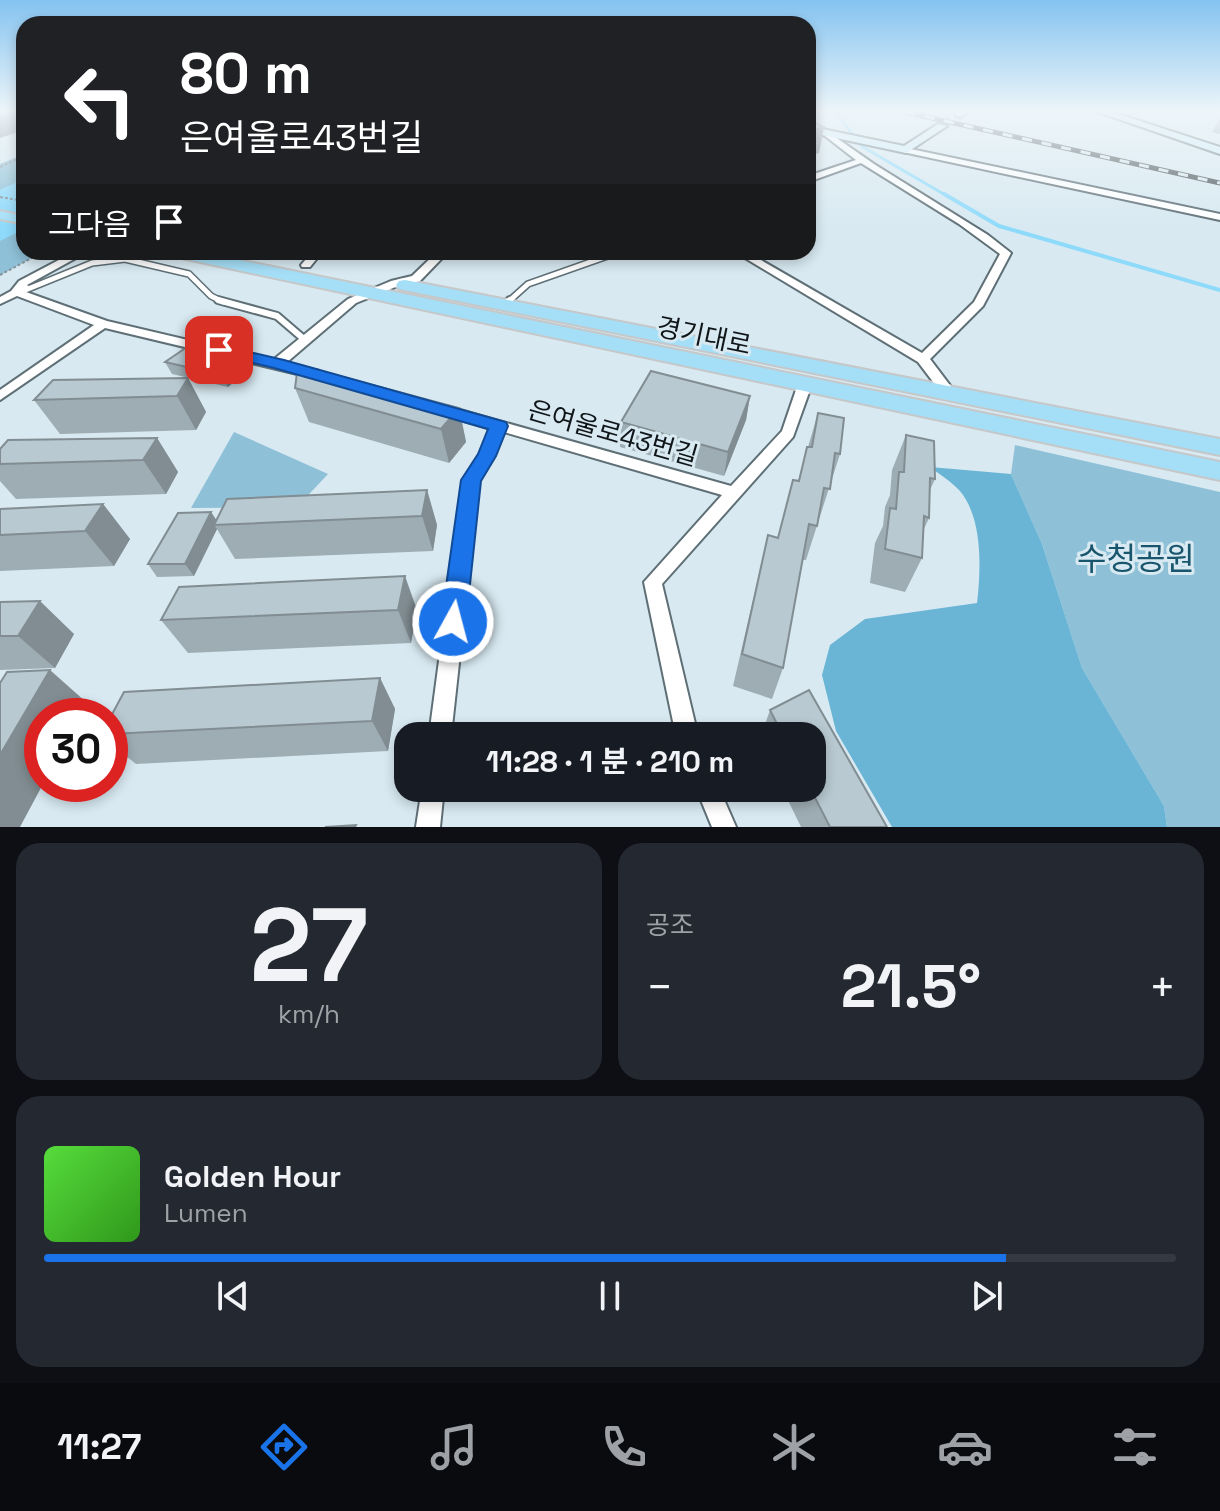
<!DOCTYPE html>
<html lang="ko">
<head>
<meta charset="utf-8">
<style>
  body { margin:0; font-family:"Space Grotesk","Noto Sans KR",sans-serif; background:#242831; color:#f1f3f6; height:100vh; display:flex; flex-direction:column; font-size:30px; white-space:nowrap }
  * { box-sizing:border-box; margin:0 }
  p { font-size:26px; color:#9ea1a6 }
  .icon { flex:none; width:44px; height:44px; fill:none; stroke:currentColor; stroke-width:2; stroke-linecap:round; stroke-linejoin:round }
  .map { position:relative; height:827px; overflow:hidden }
  .sheet { display:flex; flex-direction:column; gap:16px; padding:16px; background:#0d0f14; flex:1 }
  .sheet>* { flex:none }
  .hud { position:absolute; left:16px; top:16px; width:800px; height:244px; border-radius:24px; box-shadow:0 4px 12px #0003; background:#202124; color:#fff; overflow:hidden }
  .speed { position:absolute; left:24px; top:698px; display:flex; gap:16px; font-size:40px; font-weight:700; text-align:center }
  .speed>* { display:grid; place-content:center; width:104px; height:104px; border-radius:50%; background:#171b24; box-shadow:0 4px 12px #0003; line-height:1 }
  .speed .limit { border:12px solid #d22; background:#fff; color:#111 }
  .pin { position:absolute; display:grid; place-items:center; width:68px; height:68px; color:#fff; margin:-34px; border-radius:16px; box-shadow:0 4px 12px #0006 }
  .me { position:absolute; width:88px; margin:-44px; rotate:7deg; stroke-linejoin:round; filter:drop-shadow(0 0 6px #0008) }
  .turn { display:flex; align-items:center; gap:28px; height:168px; padding:0 32px; font-size:36px }
  .turn .icon { width:104px; height:104px; stroke-width:2.5 }
  .turn b { display:block; font-size:56px; line-height:68px }
  .then { display:flex; align-items:center; height:76px; padding:0 32px; background:#0003; gap:16px; font-size:30px }
  .big { font-size:60px; font-weight:700; line-height:1.1 }
  .sheet .widget { flex:1; display:flex; flex-direction:column; justify-content:center; gap:12px; min-width:0; padding:0 28px; border-radius:24px; background:#242831 }
  .sheet .dial { align-items:center; gap:0 }
  .dial b { font-size:104px; line-height:1 }
  .song { display:flex; align-items:center; gap:24px }
  .cover { width:96px; height:96px; border-radius:12px; background:linear-gradient(135deg,hsl(110 70% 55%),hsl(110 70% 35%)) }
  .played { height:8px; border-radius:4px; background:linear-gradient(90deg,#1a73e8 85%,#363941 85%) }
  .keys { display:flex; justify-content:space-around; direction:ltr }
  .heat { display:flex; justify-content:space-between; align-items:center; font-size:44px; direction:ltr }
  .sheet .tiles { flex:1; display:grid; gap:16px; grid-template-columns:1fr 1fr }
  .widget:last-child { grid-column:span 2 }
  .trip { position:absolute; left:394px; top:722px; width:432px; height:80px; border-radius:24px; background:#171b24; box-shadow:0 4px 12px #0003; font-weight:700; line-height:80px; text-align:center }
  .tabs { display:flex; height:128px; justify-content:space-around; align-items:center; background:#090b0e; color:#9ea1a6 }
  .tabs .icon { width:56px; height:56px }
  .tabs .on { color:#1a73e8 }
  .tabs b { font-size:36px; color:#f1f3f6 }
  .map>svg:first-child { display:block }
</style>
</head>
<body>
<div class="map">
<svg width="1220" height="827" viewBox="0 0 1220 827">
  <rect width="100%" height="100%" fill="#d8e9f1"/>
  <g fill="#8ec0d7">
    <polygon points="24,154 24,252 43,252 0,275 0,164"/>
    <polygon points="234,432 328,474 297,507 191,508"/>
    <polygon points="1015,445 1220,492 1220,827 1167,827 1164,806 1082,668 1042,544 1011,474"/>
  </g>
  <path fill="#6ab5d5" d="M 930,467 L 1011,474 L 1042,544 L 1082,668 L 1164,806 L 1167,827 L 892,827 L 836,731 L 822,675 L 830,645 L 865,619 L 977,603 C 981,569 983,519 960,491 C 952,482 939,474 930,467 Z"/>
  <polygon fill="#8edafb" points="24,179 24,229 0,241 0,190"/>
  <g fill="none" stroke-linecap="round" stroke-linejoin="round">
    <polyline stroke="#8edafb" stroke-width="3" points="835,112 863,147 947,196"/>
    <polyline stroke="#8edafb" stroke-width="4" points="944,194 999,226 1220,290"/>
    <polyline stroke="#bac9d0" stroke-width="10" stroke-dasharray="10 5" stroke-linecap="butt" points="94,253 97,252"/>
    <polyline stroke="#bac9d0" stroke-width="11" stroke-dasharray="11 6" stroke-linecap="butt" points="942,126 960,114"/>
    <g stroke="#5f6f76" stroke-width="8">
      <g id="lane-far1">
        <polyline points="23,291 92,263 125,259 189,274 211,296 223,302"/>
        <polyline points="508,302 528,284 619,252"/>
      </g>
    </g>
    <g stroke="#5f6f76" stroke-width="10">
      <g id="lane">
        <polyline points="218,300 277,316 305,340"/>
        <polyline points="505,304 510,300"/>
      </g>
    </g>
    <g stroke="#5f6f76" stroke-width="4">
      <g id="street">
        <polygon points="828,132 874,164 988,235 1011,253 983,306 930,359 955,392 953,395 943,395 918,362 735,252 747,252 922,353 974,302 1000,254 959,224 861,163 808,182 808,176 856,160 825,136 824,134"/>
        <polygon points="906,148 1220,214 1220,220 903,152 903,148"/>
        <polygon points="74,252 87,252 27,285 31,288 26,292 107,321 273,360 348,299 391,281 412,276 437,252 448,252 420,281 398,286 356,303 286,363 319,371 321,374 319,377 314,378 105,328 0,400 0,390 94,325 17,296 0,304 0,297 11,291 19,281"/>
        <polygon points="312,252 322,252 310,267 302,267 301,265"/>
        <polygon points="805,380 812,384 793,437 662,584 698,736 676,736 644,582 722,495 504,432 494,456 479,481 451,736 429,736 463,480 480,455 491,429 441,414 439,411 441,408 446,406 731,486 782,431 798,384"/>
        <polygon points="422,788 444,788 440,827 416,827"/>
        <polygon points="696,788 719,788 736,827 712,827"/>
      </g>
    </g>
    <g stroke="#5f6f76" stroke-width="4">
      <g id="secondary">
        <polygon points="956,112 968,112 960,117 956,116"/>
        <polygon points="1098,112 1112,112 1220,147 1220,154"/>
        <polygon points="938,124 947,126 906,153 808,132 808,126 904,146"/>
      </g>
    </g>
    <g stroke="#c5c7c8" stroke-width="4">
      <g id="primary">
        <polygon points="0,211 24,216 24,224 0,219"/>
        <polygon points="169,252 200,252 1220,462 1220,480 177,257"/>
        <polygon points="405,280 1220,439 1220,455 399,289 396,285 399,281"/>
      </g>
    </g>
    <g stroke="#88949a" stroke-width="2" stroke-dasharray="3 2" stroke-linecap="butt">
      <polyline points="810,112 820,118"/>
      <polyline points="0,167 24,156"/>
      <polyline points="0,197 24,201"/>
      <polyline points="0,275 43,252"/>
    </g>
    <use href="#lane-far1" stroke="#fff" stroke-width="5"/>
    <use href="#lane" stroke="#fff" stroke-width="6"/>
    <use href="#street" fill="#fff" fill-rule="evenodd"/>
    <use href="#secondary" fill="#d2effb" fill-rule="evenodd"/>
    <use href="#primary" fill="#a5dff7" fill-rule="evenodd"/>
    <g stroke="#454e52" stroke-width="5">
      <polyline id="rail" points="905,112 1220,183"/>
    </g>
    <use href="#rail" stroke="#d8e9f1" stroke-width="3" stroke-dasharray="10" stroke-linecap="butt"/>
  </g>
  <g fill="#9eadb4">
    <polygon points="1220,119 1220,134 1212,132"/>
    <polygon points="165,362 249,369 228,387 172,374"/>
    <polygon points="188,378 206,412 196,430 60,434 34,400"/>
    <polygon points="295,388 459,408 466,442 449,463 309,422"/>
    <polygon points="750,396 746,420 724,476 620,447 621,422"/>
    <polygon points="818,413 840,454 806,560 802,560 783,668 772,699 733,686 768,535 778,538 798,481"/>
    <polygon points="906,435 935,479 930,490 929,518 923,531 922,558 905,592 870,583 875,543 883,526 885,507 890,495 892,470"/>
    <polygon points="157,438 178,472 166,494 16,499 0,481 0,449"/>
    <polygon points="427,490 437,525 433,551 235,559 217,529 194,576 157,577 148,564 211,512 216,520"/>
    <polygon points="103,504 130,539 114,566 0,571 0,509"/>
    <polygon points="179,587 417,610 411,643 188,653 161,620"/>
    <polygon points="0,602 74,634 55,668 0,670"/>
    <polygon points="380,678 395,709 388,751 136,764 110,743 110,718"/>
    <polygon points="809,690 887,827 801,827 782,788 812,788 812,736 761,736 770,710"/>
  </g>
  <g fill="#818d92">
    <polygon points="10,112 24,112 24,130 0,138 0,117"/>
    <polygon points="824,127 819,153 808,156 808,131"/>
    <polygon points="243,357 249,369 228,387 222,375"/>
    <polygon points="188,378 206,412 196,430 177,396"/>
    <polygon points="750,396 746,420 724,476 728,452"/>
    <polygon points="459,408 466,442 449,463 441,429"/>
    <polygon points="157,438 178,472 166,494 143,460"/>
    <polygon points="427,490 437,525 433,551 422,516"/>
    <polygon points="103,504 130,539 114,566 85,531"/>
    <polygon points="211,512 219,524 214,525 217,529 194,576 185,564"/>
    <polygon points="405,576 417,610 411,643 398,610"/>
    <polygon points="40,601 74,634 55,668 18,636"/>
    <polygon points="50,670 86,702 79,716 42,716 43,784 20,827 0,827 0,755"/>
    <polygon points="380,678 395,709 388,751 372,721"/>
  </g>
  <g fill="#b8c9d1" stroke="#818d92" stroke-width="2">
    <polygon points="0,112 18,112 0,117"/>
    <polygon points="808,120 824,127 808,131"/>
    <polygon points="190,345 243,357 222,375 165,362"/>
    <polygon points="298,365 459,408 441,429 295,388"/>
    <polygon points="651,371 750,396 728,452 621,422"/>
    <polygon points="188,378 177,396 34,400 53,380"/>
    <polygon points="818,413 844,418 840,454 835,453 830,489 824,488 817,526 809,524 783,668 742,654 768,535 778,538 793,480 799,481 807,447 812,447"/>
    <polygon points="906,435 934,441 935,479 930,478 929,518 924,516 922,558 885,549 890,508 896,509 899,472 904,472"/>
    <polygon points="157,438 143,460 0,464 0,449 8,440"/>
    <polygon points="427,490 422,516 214,525 227,499"/>
    <polygon points="103,504 85,531 0,535 0,509"/>
    <polygon points="211,512 185,564 148,564 178,513"/>
    <polygon points="405,576 398,610 161,620 179,587"/>
    <polygon points="40,601 18,636 0,636 0,602"/>
    <polygon points="50,670 0,755 0,683 7,672"/>
    <polygon points="380,678 372,721 110,734 110,718 124,692"/>
    <polygon points="809,690 887,827 830,827 810,788 812,788 812,736 783,736 770,710"/>
    <polygon points="356,825 355,827 325,827"/>
  </g>
  <linearGradient id="sky" x2="0" y2="1"><stop stop-color="#84c3f0"/><stop offset="0.49" stop-color="#edf5f9"/><stop offset="1" stop-color="#edf5f9" stop-opacity="0"/></linearGradient>
  <rect width="1220" height="227" fill="url(#sky)"/>
  <polygon fill="#1a73e8" stroke="#114b97" stroke-width="2" points="219,345 284,360 506,422 508,426 496,456 481,481 466,622 462,630 453,633 445,630 441,622 461,480 478,454 488,429 274,368 214,354 214,347"/>
  <g text-anchor="middle" dominant-baseline="central" stroke-width="6" stroke-linejoin="round" paint-order="stroke">
    <g font-size="26" fill="#0f1518" stroke="#d8e9f1">
      <text transform="translate(704 336) rotate(12)">경기대로</text>
      <text transform="translate(613 433) rotate(16)">은여울로43번길</text>
    </g>
    <g font-size="32" fill="#19566d" stroke="#d8e9f1">
      <text x="1136" y="559">수청공원</text>
    </g>
  </g>
</svg>
<div class="speed"><div class="limit">30</div></div>
<div class="pin" style="left:219px;top:350px;background:#d93025"><svg class="icon" aria-label="arrive" viewBox="0 0 24 24"><path d="M6 21V4h12l-3 4 3 4H6"/></svg></div>
<svg class="me" style="left:453px;top:622px" viewBox="-20 -20 40 40"><circle r="17" fill="#1a73e8" stroke="#fff" stroke-width="3"/><path d="M0-11L8 9 0 5-8 9z" fill="#fff"/></svg>
<div class="trip">11:28 · 1 분 · 210 m</div>
<div class="hud">
<div class="turn"><svg class="icon" aria-label="left" viewBox="0 0 24 24"><path d="M17 20v-9H6M10 6l-5 5 5 5"/></svg><div><b>80 m</b>은여울로43번길</div></div>
<div class="then">그다음<svg class="icon" aria-label="arrive" viewBox="0 0 24 24"><path d="M6 21V4h12l-3 4 3 4H6"/></svg></div>
</div>
</div>
<section class="sheet">
<div class="tiles">
<div class="widget dial"><b>27</b><p>km/h</p></div>
<div class="widget"><p>공조</p>
<div class="heat"><a>−</a><b class="big">21.5°</b><a>+</a></div>
</div>
<div class="widget">
<div class="song"><i class="cover"></i><div><b>Golden Hour</b><p>Lumen</p></div></div>
<div class="played"></div>
<div class="keys"><svg class="icon" aria-label="previous" viewBox="0 0 24 24"><path d="M18 5L8 12l10 7zM5 5v14"/></svg><svg class="icon" aria-label="pause" viewBox="0 0 24 24"><path d="M8 5v14M16 5v14"/></svg><svg class="icon" aria-label="next" viewBox="0 0 24 24"><path d="M6 5l10 7-10 7zM19 5v14"/></svg></div>
</div>
</div>
</section>
<nav class="tabs">
<b>11:27</b>
<svg class="icon on" aria-label="directions" viewBox="0 0 24 24"><path d="M12 3l9 9-9 9-9-9zM9 14v-3h6M13 9l2 2-2 2"/></svg>
<svg class="icon" aria-label="music" viewBox="0 0 24 24"><path d="M9 18V5l10-2v13"/><circle cx="6" cy="18" r="3"/><circle cx="16" cy="16" r="3"/></svg>
<svg class="icon" aria-label="phone" viewBox="0 0 24 24"><path d="M5 4h4l2 5-3 2q2 4 5 5l2-3 5 2v4C11 20 4 13 5 4z"/></svg>
<svg class="icon" aria-label="climate" viewBox="0 0 24 24"><path d="M12 3v18M4 7l16 10M4 17L20 7"/></svg>
<svg class="icon" aria-label="car" viewBox="0 0 24 24"><path d="M5 17H2v-5l4-1 3-4h7l3 4 3 1v5h-3M9 17h6M6 11h13"/><circle cx="7" cy="17" r="2"/><circle cx="17" cy="17" r="2"/></svg>
<svg class="icon" aria-label="filters" viewBox="0 0 24 24"><path d="M4 7h16M4 17h16"/><circle cx="9" cy="7" r="2"/><circle cx="15" cy="17" r="2"/></svg>
</nav>
</body>
</html>
